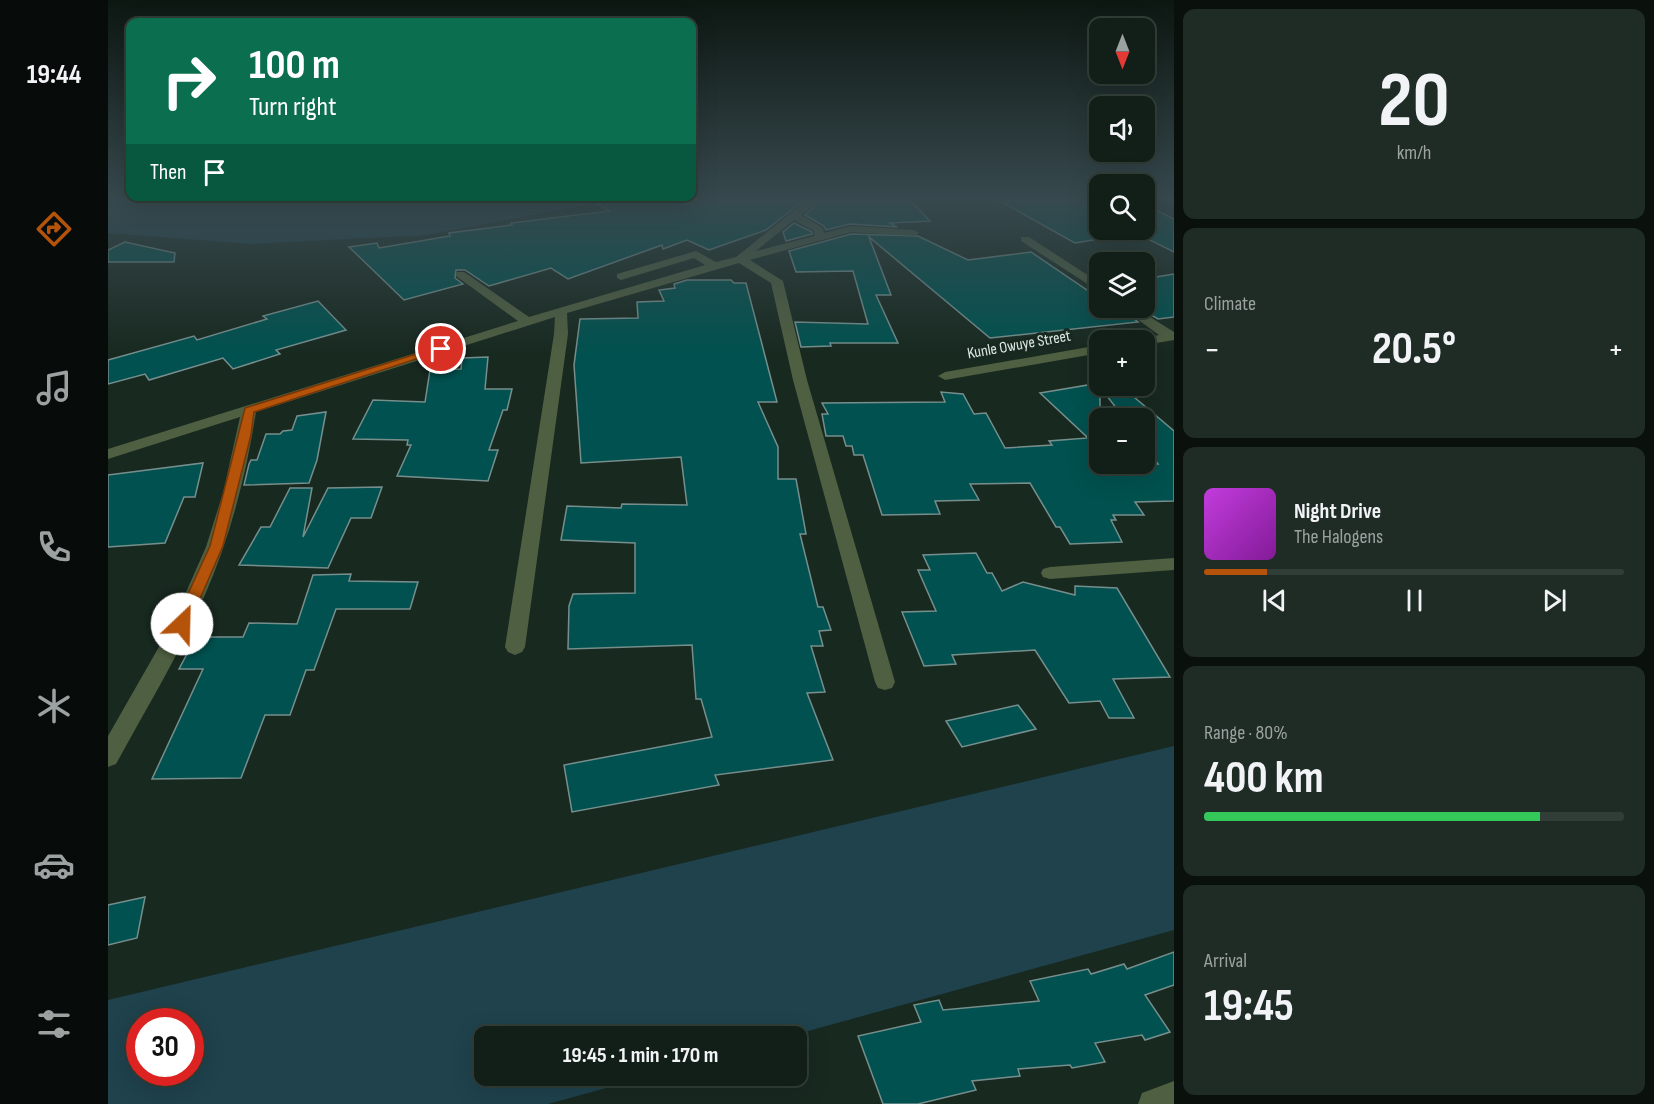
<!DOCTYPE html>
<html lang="en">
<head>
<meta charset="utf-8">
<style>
  body { margin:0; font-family:"Sofia Sans Condensed",sans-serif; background:#1f2c25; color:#f1f3f6; height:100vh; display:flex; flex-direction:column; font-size:22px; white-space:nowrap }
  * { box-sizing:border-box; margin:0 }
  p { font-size:20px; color:#9ca2a2 }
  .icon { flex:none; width:33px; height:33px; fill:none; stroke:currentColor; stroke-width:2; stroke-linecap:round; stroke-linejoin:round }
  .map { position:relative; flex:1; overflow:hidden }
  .drawer { display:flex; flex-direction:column; gap:9px; padding:9px; background:#0a110d; width:480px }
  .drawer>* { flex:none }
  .hud { position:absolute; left:18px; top:18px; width:570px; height:183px; border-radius:12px; box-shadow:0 6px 24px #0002,0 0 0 2px #313d37; background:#0b6e4f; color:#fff; overflow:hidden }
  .needle { width:39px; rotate:180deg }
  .buttons { position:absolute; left:981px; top:18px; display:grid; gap:12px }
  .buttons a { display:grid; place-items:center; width:66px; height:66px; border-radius:12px; background:#121f18; box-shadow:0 6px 24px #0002,0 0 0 2px #313d37; font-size:30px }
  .speed { position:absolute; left:18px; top:1008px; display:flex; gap:12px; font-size:30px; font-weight:700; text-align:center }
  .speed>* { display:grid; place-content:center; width:78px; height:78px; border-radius:50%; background:#121f18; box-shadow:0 6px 24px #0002,0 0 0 2px #313d37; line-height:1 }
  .speed .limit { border:9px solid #d22; background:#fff; color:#111 }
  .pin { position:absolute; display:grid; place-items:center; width:51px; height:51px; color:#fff; margin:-26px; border:3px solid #fff; border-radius:50%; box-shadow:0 2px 6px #0007 }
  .me { position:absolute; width:66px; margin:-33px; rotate:24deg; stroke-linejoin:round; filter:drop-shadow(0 0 4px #0008) }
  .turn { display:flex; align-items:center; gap:21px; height:126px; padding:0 24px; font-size:27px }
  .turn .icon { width:78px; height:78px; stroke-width:2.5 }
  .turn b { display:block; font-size:42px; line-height:51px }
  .then { display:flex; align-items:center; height:57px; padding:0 24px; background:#0003; gap:12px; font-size:22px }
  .big { font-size:45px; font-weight:700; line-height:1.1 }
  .drawer .card { flex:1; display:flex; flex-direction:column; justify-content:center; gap:9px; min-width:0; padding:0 21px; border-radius:12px; background:#1f2c25 }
  .drawer .dial { align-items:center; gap:0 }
  .dial b { font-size:78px; line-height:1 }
  .song { display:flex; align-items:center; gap:18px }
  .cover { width:72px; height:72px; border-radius:9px; background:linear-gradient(135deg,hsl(290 70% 55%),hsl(290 70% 35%)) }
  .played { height:6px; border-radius:3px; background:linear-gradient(90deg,#b45309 15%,#313d37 15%) }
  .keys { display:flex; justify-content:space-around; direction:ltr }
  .heat { display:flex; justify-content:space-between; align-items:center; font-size:33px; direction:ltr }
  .charge { height:9px; border-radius:4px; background:linear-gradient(90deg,#34c759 80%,#313d37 0) }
  .trip { position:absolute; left:366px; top:1026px; width:333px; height:60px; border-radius:12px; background:#121f18; box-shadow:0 6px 24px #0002,0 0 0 2px #313d37; font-weight:700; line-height:60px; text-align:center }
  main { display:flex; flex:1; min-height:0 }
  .tab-bar { display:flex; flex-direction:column; width:108px; justify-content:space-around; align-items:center; background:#070c0a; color:#9ca2a2 }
  .tab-bar .icon { width:42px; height:42px }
  .tab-bar .active { color:#b45309 }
  .tab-bar b { font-size:27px; color:#f1f3f6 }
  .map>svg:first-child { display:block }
</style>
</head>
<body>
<main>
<nav class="tab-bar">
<b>19:44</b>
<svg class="icon active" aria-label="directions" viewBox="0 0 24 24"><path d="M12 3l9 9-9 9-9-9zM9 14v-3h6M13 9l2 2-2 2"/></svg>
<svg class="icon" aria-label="music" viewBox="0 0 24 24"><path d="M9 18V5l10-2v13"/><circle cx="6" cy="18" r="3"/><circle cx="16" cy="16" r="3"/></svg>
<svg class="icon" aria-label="phone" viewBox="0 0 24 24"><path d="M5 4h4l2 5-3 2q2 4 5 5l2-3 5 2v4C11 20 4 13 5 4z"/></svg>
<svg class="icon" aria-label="climate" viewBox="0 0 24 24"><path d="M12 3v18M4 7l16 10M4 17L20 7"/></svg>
<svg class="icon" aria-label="car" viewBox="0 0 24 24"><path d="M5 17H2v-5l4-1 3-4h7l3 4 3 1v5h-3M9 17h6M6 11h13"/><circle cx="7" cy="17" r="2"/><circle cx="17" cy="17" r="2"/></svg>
<svg class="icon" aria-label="filters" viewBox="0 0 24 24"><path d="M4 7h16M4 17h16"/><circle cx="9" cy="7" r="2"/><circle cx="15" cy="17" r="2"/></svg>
</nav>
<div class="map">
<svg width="1066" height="1104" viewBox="0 0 1066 1104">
  <rect width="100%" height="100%" fill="#182920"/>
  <g fill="#1f424d" fill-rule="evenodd">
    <polygon points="0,200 503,200 319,235 143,244 0,233"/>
    <path d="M 1066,746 L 1066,930 L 682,1036 L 376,1036 L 376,1076 L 542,1076 L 440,1104 L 0,1104 L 0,1000 ZM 32,1022 L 82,1022 L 82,1072 L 32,1072 Z"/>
  </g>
  <g fill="#00514f" stroke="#768f8d" stroke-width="1.5" fill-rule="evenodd">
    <polygon points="484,200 696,200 658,230 601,250 579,240 555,249 554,245 460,279 443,268 381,286 357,270 348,270 347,278 355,284 296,300 241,247 269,243 271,248 342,236 341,233 404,225 403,223 501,211"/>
    <polygon points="712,200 802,200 822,221 782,223 789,227 742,224 718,230 716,226 697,215"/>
    <polygon points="890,200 971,200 992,211 992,230 1027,230 1033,232 967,243"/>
    <polygon points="1036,204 1066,219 1066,252 1036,237"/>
    <polygon points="686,223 704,232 704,234 678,241 675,232"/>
    <polygon points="743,234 810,236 860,260 923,252 992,299 992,308 1012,308 1030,322 882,338 761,237 783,295 768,295 790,343 722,343 723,346 693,347 687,322 760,324 745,271 688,272 681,251"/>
    <polygon points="17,242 67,253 66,262 0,262 0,250"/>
    <polygon points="1066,274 1066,317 1050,319 1031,308 1036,308 1036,279"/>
    <polygon points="579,280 623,280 626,283 638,283 669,402 650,402 670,447 670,479 688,479 698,534 692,534 710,607 715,607 723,630 711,631 715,646 703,646 717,692 699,693 725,760 607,775 611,785 464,812 456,765 604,737 593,699 588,699 584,645 460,649 461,606 465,594 527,593 527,543 453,540 459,506 513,508 514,504 579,505 573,457 473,463 466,365 472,319 530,318 529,302 556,301 551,290 567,288 566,284"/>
    <polygon points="210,301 238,330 168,350 172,354 125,369 115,358 41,380 37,374 0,384 0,360 86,336 89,340 159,319 155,316"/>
    <polygon points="380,357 377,389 404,389 399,410 395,410 381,450 390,450 380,481 289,476 303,445 299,445 300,440 245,439 265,400 317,402 322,370 353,369 354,358"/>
    <path d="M 992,383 L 992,386 L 1013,386 L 1066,431 L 1066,501 L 1027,502 L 1036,515 L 1005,515 L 1008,520 L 1003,520 L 1014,542 L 962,544 L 952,527 L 948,527 L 922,483 L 862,484 L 871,500 L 827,501 L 832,514 L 774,515 L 755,455 L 746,455 L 744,446 L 738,446 L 735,436 L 718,436 L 714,414 L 720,414 L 714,403 L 837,402 L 833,392 L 855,394 L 866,414 L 878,413 L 897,448 L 944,445 L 941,441 L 980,438 L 932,393 ZM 992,387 L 1016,418 L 1036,418 L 1036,446 L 1050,464 L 992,464 Z"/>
    <polygon points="218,412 209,460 201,483 136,485 141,464 143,460 149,460 158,434 172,434 175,431 184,430 189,416"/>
    <polygon points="95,463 87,497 76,497 57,543 0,547 0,475"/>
    <polygon points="274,487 263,518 243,518 220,568 131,565 153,527 162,527 182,488 204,488 195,537 220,488"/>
    <polygon points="868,553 879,573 884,573 894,591 915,582 967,595 967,586 1009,588 1062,677 1005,679 1026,718 1001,718 992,701 961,703 927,650 844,655 848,664 816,666 794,612 828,611 810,570 822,570 815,555"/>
    <polygon points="243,574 241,581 310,582 302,609 228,609 206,670 198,670 182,715 157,715 133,778 44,779 95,669 71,669 88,637 135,637 141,623 189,624 205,575"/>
    <polygon points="910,705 928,729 854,747 838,721"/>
    <polygon points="37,897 29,938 0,945 0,905"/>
    <polygon points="1066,952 1066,985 1037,995 1062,1032 1037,1040 1034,1035 987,1043 997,1062 964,1068 962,1065 910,1069 912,1076 864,1081 868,1090 810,1104 775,1104 750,1036 813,1022 806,1005 831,1000 835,1010 931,1001 922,981 980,969 983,974 1016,964 1019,969"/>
  </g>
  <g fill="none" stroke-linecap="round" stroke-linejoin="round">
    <g fill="#4f5f41" fill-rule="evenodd">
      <path d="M 699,200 L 710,200 L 693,215 L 715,228 L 716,233 L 743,226 L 806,230 L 811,233 L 806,236 L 743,232 L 642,260 L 675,281 L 699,380 L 787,682 L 784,688 L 777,690 L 770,688 L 767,682 L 685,380 L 663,283 L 631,263 L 459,313 L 460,334 L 417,647 L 414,652 L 407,655 L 400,652 L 397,647 L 446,334 L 447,317 L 148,412 C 138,476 122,538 96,597 C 71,655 38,709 8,764 L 0,767 L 0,736 L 64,624 L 98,547 L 115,493 L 132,417 L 0,459 L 0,449 L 410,321 L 348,276 L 348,272 L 356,272 L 421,317 L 597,265 L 586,258 L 513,280 L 509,278 L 509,274 L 588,251 L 608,262 L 628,257 ZM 686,220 L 706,231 L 706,236 L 648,251 Z"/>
      <polygon points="913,237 921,237 992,283 992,292 913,241"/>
      <polygon points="1014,308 1028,308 1066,332 1066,340 1036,345 1036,340 1030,340 1031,338 1051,335"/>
      <polygon points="992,345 992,353 837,380 830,376 837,372"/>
      <polygon points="1066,558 1066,570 942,579 935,577 933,573 935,569 942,567"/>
      <polygon points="1066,1081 1066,1104 1030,1104 1034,1093"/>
    </g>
  </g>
  <linearGradient id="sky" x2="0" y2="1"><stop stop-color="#0d1712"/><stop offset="0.56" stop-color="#37494e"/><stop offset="1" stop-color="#37494e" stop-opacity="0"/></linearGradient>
  <rect width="1066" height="354" fill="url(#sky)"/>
  <polygon fill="#b45309" stroke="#753606" stroke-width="1.5" points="330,347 339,349 146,412 143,435 115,546 81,624 79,628 68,628 66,624 102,546 137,408"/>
  <g text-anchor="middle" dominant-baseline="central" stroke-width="6" stroke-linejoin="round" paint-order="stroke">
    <g font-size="16" fill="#dee9e3" stroke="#182920">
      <text transform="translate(911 345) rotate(-10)">Kunle Owuye Street</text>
    </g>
  </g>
</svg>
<div class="buttons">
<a><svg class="needle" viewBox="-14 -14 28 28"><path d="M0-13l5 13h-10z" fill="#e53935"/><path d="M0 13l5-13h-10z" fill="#9ca2a2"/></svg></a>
<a><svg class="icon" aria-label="sound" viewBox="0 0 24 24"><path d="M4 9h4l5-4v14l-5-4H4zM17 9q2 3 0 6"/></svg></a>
<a><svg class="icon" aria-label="search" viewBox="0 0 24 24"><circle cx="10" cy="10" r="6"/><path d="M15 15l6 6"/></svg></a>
<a><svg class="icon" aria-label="layers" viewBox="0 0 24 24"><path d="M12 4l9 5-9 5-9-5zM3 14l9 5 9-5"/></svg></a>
<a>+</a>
<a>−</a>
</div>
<div class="speed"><div class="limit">30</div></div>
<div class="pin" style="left:333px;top:349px;background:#d93025"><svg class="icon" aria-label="arrive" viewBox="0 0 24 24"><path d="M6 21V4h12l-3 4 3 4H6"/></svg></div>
<svg class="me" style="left:74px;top:624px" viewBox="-20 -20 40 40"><circle r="19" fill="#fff"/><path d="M0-13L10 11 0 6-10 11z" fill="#b45309"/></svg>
<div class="trip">19:45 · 1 min · 170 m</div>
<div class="hud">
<div class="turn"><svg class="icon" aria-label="right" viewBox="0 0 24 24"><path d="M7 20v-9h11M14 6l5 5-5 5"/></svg><div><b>100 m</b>Turn right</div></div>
<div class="then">Then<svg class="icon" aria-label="arrive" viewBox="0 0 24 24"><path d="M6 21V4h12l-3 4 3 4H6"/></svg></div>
</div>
</div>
<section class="drawer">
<div class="card dial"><b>20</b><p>km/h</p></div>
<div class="card"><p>Climate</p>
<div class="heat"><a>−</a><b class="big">20.5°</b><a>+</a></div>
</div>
<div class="card">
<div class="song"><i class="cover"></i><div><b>Night Drive</b><p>The Halogens</p></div></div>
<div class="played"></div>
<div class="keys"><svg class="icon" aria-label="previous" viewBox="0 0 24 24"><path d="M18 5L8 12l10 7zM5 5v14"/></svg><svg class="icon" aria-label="pause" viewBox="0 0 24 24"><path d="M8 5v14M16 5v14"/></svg><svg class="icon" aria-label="next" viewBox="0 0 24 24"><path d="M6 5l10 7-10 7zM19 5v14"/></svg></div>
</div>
<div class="card"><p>Range · 80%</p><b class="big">400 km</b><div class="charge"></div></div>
<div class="card"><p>Arrival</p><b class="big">19:45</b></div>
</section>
</main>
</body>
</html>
